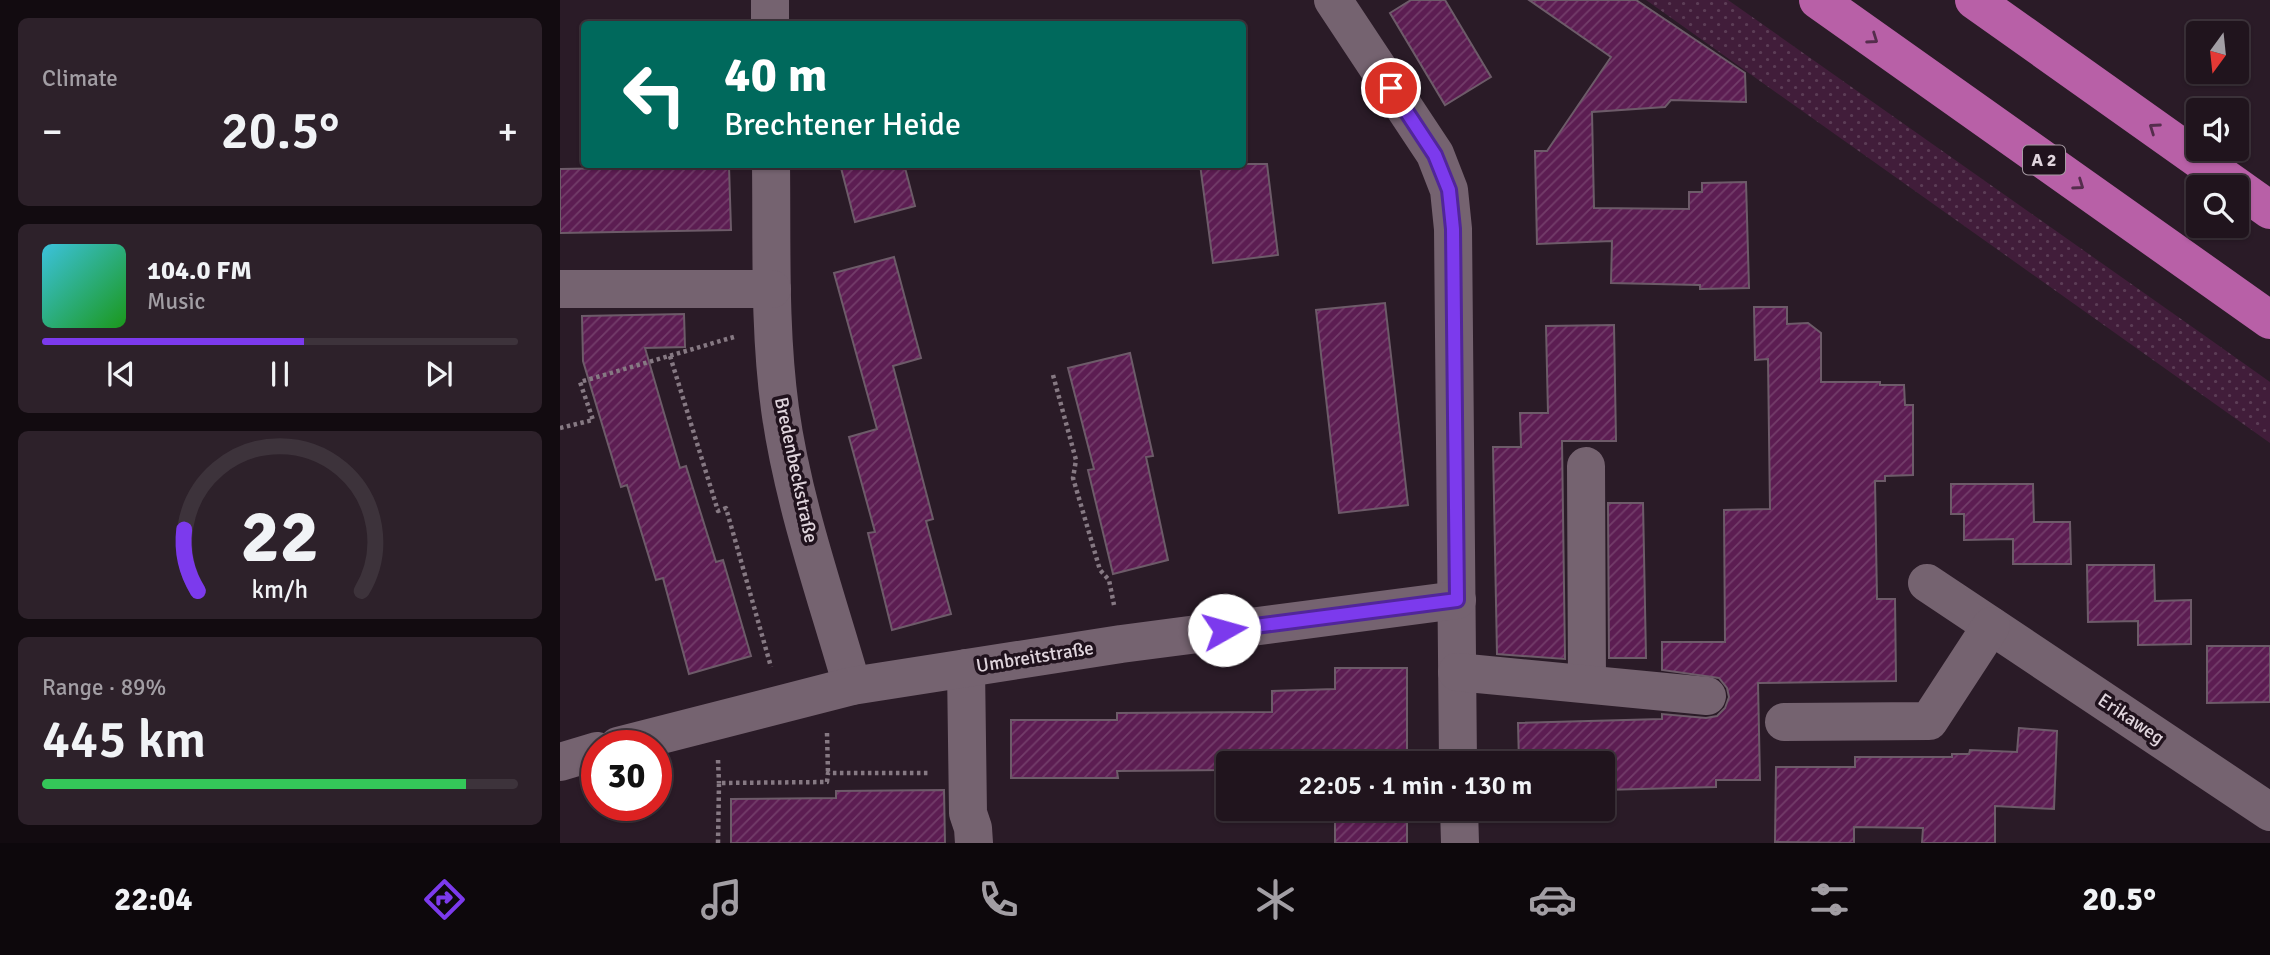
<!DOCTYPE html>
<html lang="en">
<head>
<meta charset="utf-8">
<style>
  body { margin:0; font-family:Signika,sans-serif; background:#2d212a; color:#f1f3f6; height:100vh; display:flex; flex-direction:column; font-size:26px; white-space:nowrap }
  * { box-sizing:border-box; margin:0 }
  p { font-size:23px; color:#a29ea4 }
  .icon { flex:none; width:38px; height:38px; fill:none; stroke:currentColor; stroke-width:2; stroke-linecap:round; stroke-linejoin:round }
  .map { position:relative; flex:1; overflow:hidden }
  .side { display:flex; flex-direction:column; gap:18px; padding:18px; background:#120b10; width:560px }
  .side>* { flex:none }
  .guide { position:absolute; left:21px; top:21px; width:665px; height:147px; border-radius:7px; box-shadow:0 2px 5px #0004,0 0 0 2px #3d333b; background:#00695c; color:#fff; overflow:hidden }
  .needle { width:46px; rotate:195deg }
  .controls { position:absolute; left:1626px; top:21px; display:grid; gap:14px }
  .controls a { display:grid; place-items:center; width:63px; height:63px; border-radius:7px; background:#20141d; box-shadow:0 2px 5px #0004,0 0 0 2px #3d333b; font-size:35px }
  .speed { position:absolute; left:21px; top:730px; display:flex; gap:14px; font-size:35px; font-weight:700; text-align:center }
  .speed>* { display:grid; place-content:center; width:91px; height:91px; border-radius:50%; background:#20141d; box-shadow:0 2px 5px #0004,0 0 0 2px #3d333b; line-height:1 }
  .speed .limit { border:10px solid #d22; background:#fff; color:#111 }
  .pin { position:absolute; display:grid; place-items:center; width:60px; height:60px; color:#fff; margin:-30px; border:4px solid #fff; border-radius:50%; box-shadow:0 2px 7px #0007 }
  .me { position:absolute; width:77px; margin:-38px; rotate:83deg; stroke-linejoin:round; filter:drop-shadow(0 0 5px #0008) }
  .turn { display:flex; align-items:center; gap:24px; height:147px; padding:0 28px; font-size:32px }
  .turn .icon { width:91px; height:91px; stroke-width:2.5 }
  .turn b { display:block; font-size:49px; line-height:60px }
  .big { font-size:52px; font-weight:600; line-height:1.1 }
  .side .card { flex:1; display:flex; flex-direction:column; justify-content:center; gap:10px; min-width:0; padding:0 24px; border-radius:10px; background:#2d212a }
  .side .dial { align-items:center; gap:0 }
  .dial svg { height:182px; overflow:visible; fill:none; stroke:#3d333b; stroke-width:7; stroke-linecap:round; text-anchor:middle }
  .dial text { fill:#f1f3f6; stroke:none }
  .song { display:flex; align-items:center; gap:21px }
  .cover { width:84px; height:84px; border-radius:10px; background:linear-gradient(135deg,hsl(190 70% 55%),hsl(120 70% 35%)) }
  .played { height:7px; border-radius:4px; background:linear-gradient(90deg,#7c3aed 55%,#3d333b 55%) }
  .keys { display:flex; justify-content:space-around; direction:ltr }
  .heat { display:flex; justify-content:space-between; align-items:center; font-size:38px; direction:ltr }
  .charge { height:10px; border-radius:5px; background:linear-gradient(90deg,#34c759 89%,#3d333b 0) }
  .trip { position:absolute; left:656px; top:751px; width:399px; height:70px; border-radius:7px; background:#20141d; box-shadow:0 2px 5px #0004,0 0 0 2px #3d333b; font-weight:600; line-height:70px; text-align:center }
  .tabs { display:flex; height:112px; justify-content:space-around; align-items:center; background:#0d080c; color:#a29ea4 }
  .tabs .icon { width:49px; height:49px }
  .tabs .current { color:#7c3aed }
  .tabs b { font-size:32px; color:#f1f3f6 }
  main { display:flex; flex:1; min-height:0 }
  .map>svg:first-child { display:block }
</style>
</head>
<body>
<main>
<section class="side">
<div class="card"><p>Climate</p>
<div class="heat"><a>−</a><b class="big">20.5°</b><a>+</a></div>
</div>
<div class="card">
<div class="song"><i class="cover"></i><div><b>104.0 FM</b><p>Music</p></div></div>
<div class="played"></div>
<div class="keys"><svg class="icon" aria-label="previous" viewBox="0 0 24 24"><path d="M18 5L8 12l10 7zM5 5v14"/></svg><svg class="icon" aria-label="pause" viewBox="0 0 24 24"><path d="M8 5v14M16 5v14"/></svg><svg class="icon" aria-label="next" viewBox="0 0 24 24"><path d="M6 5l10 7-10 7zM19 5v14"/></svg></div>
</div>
<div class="card dial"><svg viewBox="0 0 100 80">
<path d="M14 69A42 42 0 1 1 86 69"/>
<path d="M14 69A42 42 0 0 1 8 42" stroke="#7c3aed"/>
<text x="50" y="56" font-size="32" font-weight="700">22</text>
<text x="50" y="72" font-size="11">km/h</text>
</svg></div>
<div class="card"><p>Range · 89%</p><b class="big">445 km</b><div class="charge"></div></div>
</section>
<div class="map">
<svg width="1710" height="843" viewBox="0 0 1710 843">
  <defs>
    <pattern id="grass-dots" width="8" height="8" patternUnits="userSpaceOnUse" patternTransform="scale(1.75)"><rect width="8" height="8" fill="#411d3a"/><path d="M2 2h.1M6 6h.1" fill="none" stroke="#5c3d56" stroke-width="1.8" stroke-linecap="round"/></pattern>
    <pattern id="building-hatch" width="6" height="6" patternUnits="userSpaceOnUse" patternTransform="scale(1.75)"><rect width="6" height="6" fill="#5c1d52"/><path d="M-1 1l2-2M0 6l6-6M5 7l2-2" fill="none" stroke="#733d6a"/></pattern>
  </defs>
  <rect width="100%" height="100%" fill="#2a1b27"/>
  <polygon fill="url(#grass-dots)" points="1086,0 1168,0 1648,338 1710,382 1710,443"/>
  <g fill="url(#building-hatch)" stroke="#6d5b69" stroke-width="2">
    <polygon points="851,0 885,0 931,77 885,105 830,13"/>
    <polygon points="969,0 1076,0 1185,73 1186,102 1111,100 1105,107 1032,112 1034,208 1129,209 1129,192 1142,192 1142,183 1186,182 1189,288 1140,289 1140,285 1051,283 1052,241 977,244 975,151 987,151 1051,57"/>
    <polygon points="280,164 344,164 355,206 295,222"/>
    <polygon points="640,164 707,164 718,255 653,263"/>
    <polygon points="169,166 171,230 0,233 0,169"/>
    <polygon points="334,257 361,358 333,366 373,519 366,521 391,614 332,630 308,533 315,532 289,437 317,429 274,273"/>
    <polygon points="825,303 848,505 779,513 756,310"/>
    <polygon points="1194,307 1227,307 1227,324 1248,323 1261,333 1261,382 1320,382 1320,385 1344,385 1345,405 1353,405 1353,475 1325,476 1325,481 1315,481 1317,599 1335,599 1336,681 1198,683 1200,780 1156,780 1156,787 1043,790 1043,763 959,763 958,723 1102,719 1102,714 1146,718 1157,716 1165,708 1169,697 1167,688 1159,678 1102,670 1102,642 1165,642 1164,510 1210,509 1208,359 1195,360"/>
    <polygon points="124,314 125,347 85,348 120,468 126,466 156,562 163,560 191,656 129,674 103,578 96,580 67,485 61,487 23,361 22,316"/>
    <polygon points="1054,325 1056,441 1002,441 1005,659 937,654 933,447 961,447 960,413 988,413 986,326"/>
    <polygon points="570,353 593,456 586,457 608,560 553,574 528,470 534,469 508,368"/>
    <polygon points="1391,484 1473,484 1474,522 1510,522 1511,564 1453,564 1453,539 1404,540 1404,514 1391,514"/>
    <polygon points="1048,503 1083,503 1086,658 1049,658"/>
    <polygon points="1527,565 1594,565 1595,601 1631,600 1631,644 1578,645 1578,621 1528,622"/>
    <polygon points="1647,646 1710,646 1710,702 1647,703"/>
    <polygon points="775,668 847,668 847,763 665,763 665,770 557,771 558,778 451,778 451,720 557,720 557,713 712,712 712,691 775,689"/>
    <polygon points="1459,728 1497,731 1494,809 1435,806 1435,843 1362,843 1363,828 1294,827 1294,843 1215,842 1216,767 1295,767 1295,757 1392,757 1392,754 1409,754 1410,750 1457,752"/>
    <polygon points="384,790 385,843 171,843 171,799 276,798 276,791"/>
    <rect x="775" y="808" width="72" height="35"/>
  </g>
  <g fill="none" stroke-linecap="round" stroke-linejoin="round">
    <g stroke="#867983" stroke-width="4.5" stroke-dasharray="3.5 3.5" stroke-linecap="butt">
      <polyline points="110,356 158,511 166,508 211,667"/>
      <polyline points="493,375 516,460 513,478 540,570 549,580 554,605"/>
      <polyline points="0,428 33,420 20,382 174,337"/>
      <polyline points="267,733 268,773"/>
      <polyline points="158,760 159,783"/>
      <polyline points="158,843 159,783 267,782 268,773 368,773"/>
    </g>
    <g stroke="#756370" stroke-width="38">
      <polyline points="210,0 210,24"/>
      <polyline points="773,0 875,154 889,190 893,229 898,763"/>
      <path d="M 211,164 C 212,245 209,328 220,409 C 233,503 266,595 292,686"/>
      <polyline points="0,289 212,289"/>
      <polyline points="1026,466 1027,684"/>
      <polyline points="1367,583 1710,812"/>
      <polyline points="406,668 408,813 413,828 414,843"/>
      <polyline points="897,672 1147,696"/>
      <polyline points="1224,722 1369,721 1431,626"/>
      <polyline points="58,746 292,686 561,644 897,600"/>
      <polyline points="0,762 37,751"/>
      <polyline points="899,808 900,843"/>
    </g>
    <g stroke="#b860a7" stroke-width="38">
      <polyline points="1258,0 1710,320"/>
      <polyline points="1414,0 1710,210"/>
    </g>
  </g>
  <defs><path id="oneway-chevron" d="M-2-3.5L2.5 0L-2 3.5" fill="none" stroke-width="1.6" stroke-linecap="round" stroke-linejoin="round" transform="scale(1.75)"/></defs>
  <g stroke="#552d4d">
    <use href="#oneway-chevron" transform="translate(1313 39) rotate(35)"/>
    <use href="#oneway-chevron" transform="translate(1594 128) rotate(-145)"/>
    <use href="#oneway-chevron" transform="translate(1519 185) rotate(35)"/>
  </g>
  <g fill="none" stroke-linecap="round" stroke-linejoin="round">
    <g stroke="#51269a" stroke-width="18">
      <polyline id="route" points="664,630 897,600 893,229 889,190 875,155 831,88"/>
    </g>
    <use href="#route" stroke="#7c3aed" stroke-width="12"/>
  </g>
  <g text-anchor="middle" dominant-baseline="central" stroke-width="7" stroke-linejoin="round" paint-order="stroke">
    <rect fill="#20121d" stroke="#a69aa3" stroke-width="2" x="1463" y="145.5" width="42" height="29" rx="5"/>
    <g font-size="18" font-weight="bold" fill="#e0d5dd">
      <text x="1484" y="160">A 2</text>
    </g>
    <g font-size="19" fill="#e0d5dd" stroke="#20121d">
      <text transform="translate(236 470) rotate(78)">Bredenbeckstraße</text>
      <text transform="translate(475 657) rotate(-9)">Umbreitstraße</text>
      <text transform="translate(1571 719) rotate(34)">Erikaweg</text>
    </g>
  </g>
</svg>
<div class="controls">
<a><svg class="needle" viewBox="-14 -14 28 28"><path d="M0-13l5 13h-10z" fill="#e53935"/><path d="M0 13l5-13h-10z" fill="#a29ea4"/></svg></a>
<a><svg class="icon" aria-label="sound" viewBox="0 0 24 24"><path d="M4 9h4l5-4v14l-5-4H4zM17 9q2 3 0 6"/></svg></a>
<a><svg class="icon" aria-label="search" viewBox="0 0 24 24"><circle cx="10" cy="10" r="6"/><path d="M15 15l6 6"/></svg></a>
</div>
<div class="speed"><div class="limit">30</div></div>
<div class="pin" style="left:831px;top:88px;background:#d93025"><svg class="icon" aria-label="arrive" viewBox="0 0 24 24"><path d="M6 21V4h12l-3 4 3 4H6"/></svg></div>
<svg class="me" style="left:664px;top:630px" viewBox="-20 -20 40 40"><circle r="19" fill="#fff"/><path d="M0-13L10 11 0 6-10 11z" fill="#7c3aed"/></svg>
<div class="trip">22:05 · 1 min · 130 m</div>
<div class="guide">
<div class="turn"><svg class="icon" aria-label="left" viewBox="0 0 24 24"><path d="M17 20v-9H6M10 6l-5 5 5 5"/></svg><div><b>40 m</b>Brechtener Heide</div></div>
</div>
</div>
</main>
<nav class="tabs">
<b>22:04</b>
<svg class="icon current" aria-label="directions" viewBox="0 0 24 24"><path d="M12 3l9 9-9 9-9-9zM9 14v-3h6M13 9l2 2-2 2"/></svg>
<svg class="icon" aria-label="music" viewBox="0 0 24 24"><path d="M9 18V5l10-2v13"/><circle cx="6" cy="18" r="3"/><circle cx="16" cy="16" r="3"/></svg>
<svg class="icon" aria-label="phone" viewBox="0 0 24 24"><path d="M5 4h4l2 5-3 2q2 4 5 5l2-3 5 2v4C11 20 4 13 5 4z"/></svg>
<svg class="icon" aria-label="climate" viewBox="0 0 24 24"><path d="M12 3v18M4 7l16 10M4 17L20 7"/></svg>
<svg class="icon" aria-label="car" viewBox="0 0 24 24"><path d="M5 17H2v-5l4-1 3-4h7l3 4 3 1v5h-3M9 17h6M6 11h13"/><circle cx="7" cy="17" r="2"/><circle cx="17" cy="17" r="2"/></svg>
<svg class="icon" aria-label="filters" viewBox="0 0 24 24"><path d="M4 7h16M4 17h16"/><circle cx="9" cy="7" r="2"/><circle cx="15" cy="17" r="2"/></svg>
<b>20.5°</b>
</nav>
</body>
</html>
